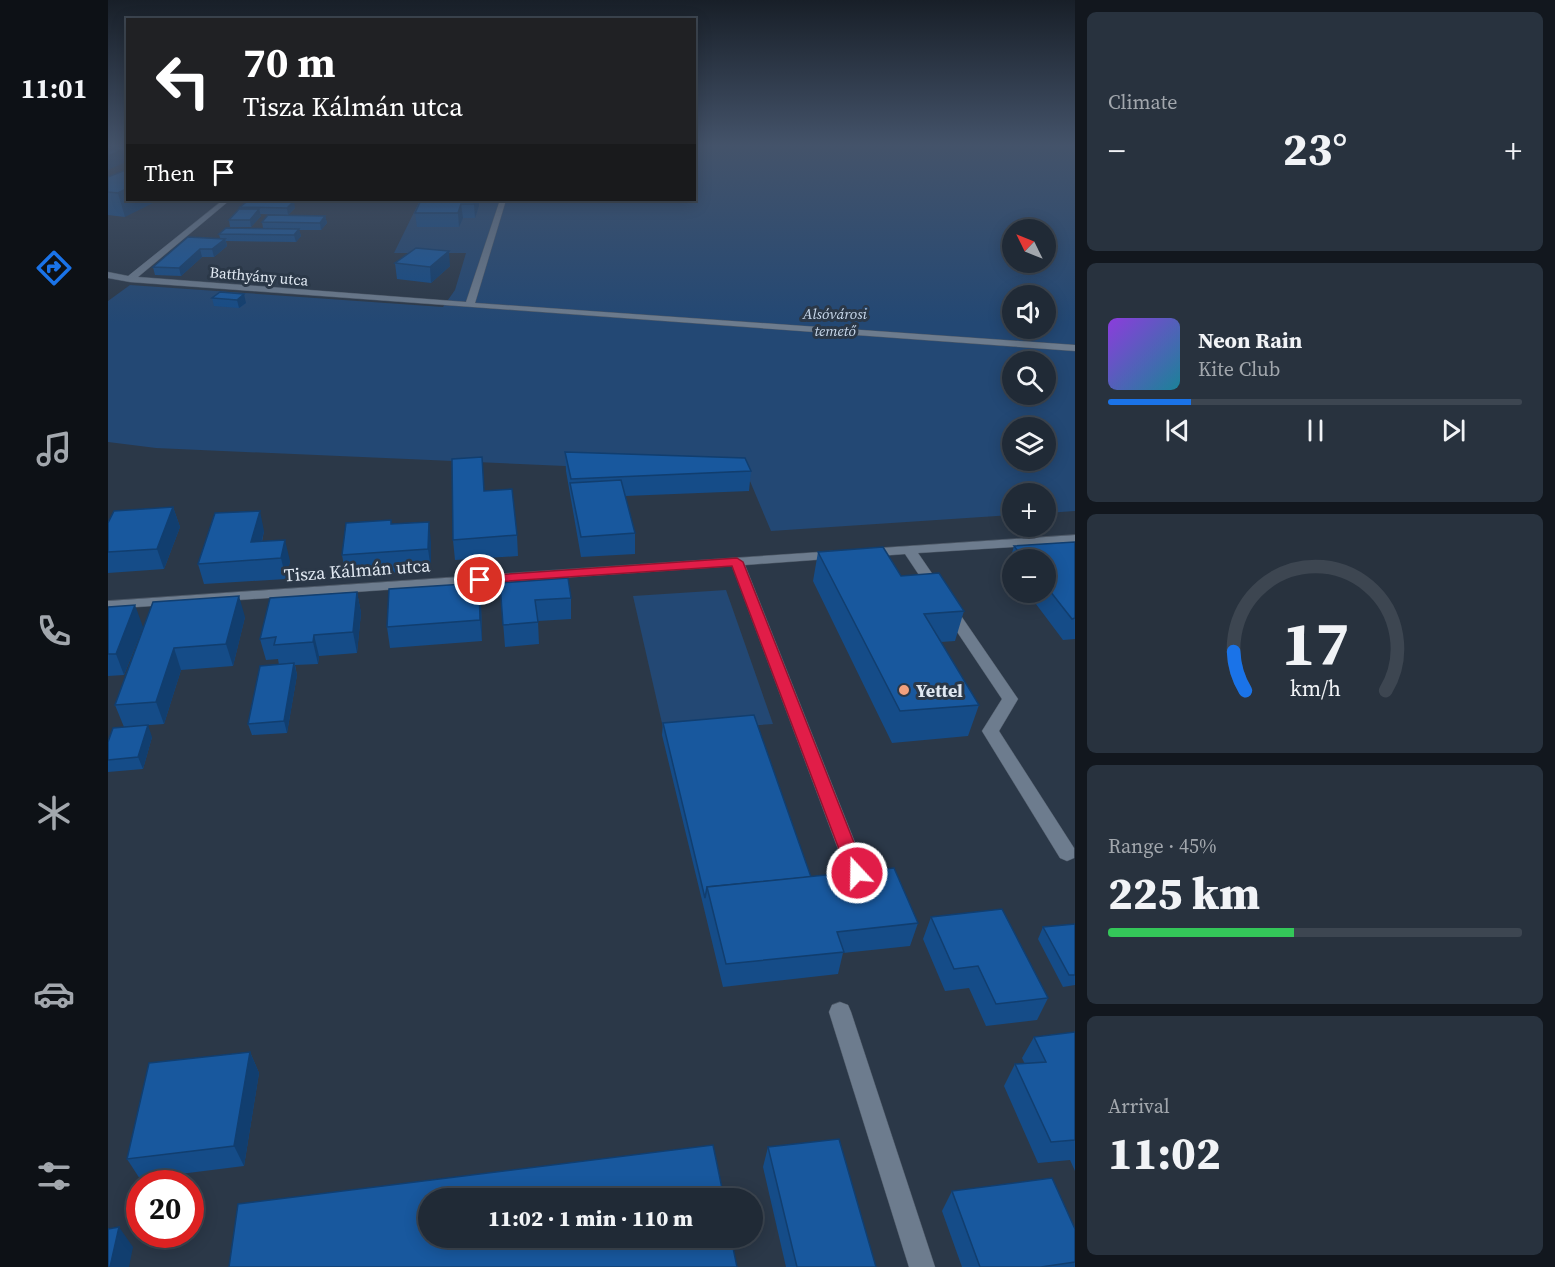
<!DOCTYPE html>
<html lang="en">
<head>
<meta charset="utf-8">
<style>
  body { margin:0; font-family:"Source Serif 4",serif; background:#28323e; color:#f1f3f6; height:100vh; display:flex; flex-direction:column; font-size:22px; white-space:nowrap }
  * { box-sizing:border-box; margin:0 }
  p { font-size:20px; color:#a2a7ad }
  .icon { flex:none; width:33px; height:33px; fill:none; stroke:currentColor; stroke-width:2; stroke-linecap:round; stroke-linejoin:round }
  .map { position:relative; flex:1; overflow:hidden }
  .sheet { display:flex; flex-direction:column; gap:12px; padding:12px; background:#12171e; width:480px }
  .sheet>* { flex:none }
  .banner { position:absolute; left:18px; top:18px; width:570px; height:183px; border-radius:0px; box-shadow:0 3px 15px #0003,0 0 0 2px #3d4651; background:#202124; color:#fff; overflow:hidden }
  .needle { width:39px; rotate:313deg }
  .tools { position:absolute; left:894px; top:219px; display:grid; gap:12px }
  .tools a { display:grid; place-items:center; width:54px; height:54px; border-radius:50%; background:#202a36; box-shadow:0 3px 15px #0003,0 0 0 2px #3d4651; font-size:30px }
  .speed { position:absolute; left:18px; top:1170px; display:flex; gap:12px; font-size:30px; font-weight:700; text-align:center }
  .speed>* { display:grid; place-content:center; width:78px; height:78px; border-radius:50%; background:#202a36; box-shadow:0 3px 15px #0003,0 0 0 2px #3d4651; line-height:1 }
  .speed .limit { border:9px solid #d22; background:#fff; color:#111 }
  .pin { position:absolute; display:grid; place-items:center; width:51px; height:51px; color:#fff; margin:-26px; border:3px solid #fff; border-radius:50%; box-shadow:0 2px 6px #0007 }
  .me { position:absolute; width:66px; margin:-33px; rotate:339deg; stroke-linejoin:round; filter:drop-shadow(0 0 4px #0008) }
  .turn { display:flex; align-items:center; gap:21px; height:126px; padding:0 18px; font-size:27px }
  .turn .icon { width:78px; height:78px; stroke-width:2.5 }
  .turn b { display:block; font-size:42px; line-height:51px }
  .then { display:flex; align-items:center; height:57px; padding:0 18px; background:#0003; gap:12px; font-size:22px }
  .big { font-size:45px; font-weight:800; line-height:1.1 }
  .sheet .card { flex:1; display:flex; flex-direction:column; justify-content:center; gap:9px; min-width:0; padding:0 21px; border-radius:9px; background:#28323e }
  .sheet .dial { align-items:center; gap:0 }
  .dial svg { height:156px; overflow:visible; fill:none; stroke:#3d4651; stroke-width:7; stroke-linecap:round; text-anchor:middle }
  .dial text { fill:#f1f3f6; stroke:none }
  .song { display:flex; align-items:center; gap:18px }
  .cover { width:72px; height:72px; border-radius:9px; background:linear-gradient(135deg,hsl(270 70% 55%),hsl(190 70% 35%)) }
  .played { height:6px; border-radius:3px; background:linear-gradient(90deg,#1a73e8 20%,#3d4651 20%) }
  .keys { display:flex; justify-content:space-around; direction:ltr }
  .heat { display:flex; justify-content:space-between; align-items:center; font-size:33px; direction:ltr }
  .charge { height:9px; border-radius:4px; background:linear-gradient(90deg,#34c759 45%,#3d4651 0) }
  .trip { position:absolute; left:310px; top:1188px; width:345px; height:60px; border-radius:30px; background:#202a36; box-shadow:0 3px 15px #0003,0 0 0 2px #3d4651; font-weight:800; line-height:60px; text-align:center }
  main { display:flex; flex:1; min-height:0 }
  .dock { display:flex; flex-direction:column; width:108px; justify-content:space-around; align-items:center; background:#0d1116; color:#a2a7ad }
  .dock .icon { width:42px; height:42px }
  .dock .on { color:#1a73e8 }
  .dock b { font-size:27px; color:#f1f3f6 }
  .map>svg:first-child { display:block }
</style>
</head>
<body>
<main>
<nav class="dock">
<b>11:01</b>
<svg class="icon on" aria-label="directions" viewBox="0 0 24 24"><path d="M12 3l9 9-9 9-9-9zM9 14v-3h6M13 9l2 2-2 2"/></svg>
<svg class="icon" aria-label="music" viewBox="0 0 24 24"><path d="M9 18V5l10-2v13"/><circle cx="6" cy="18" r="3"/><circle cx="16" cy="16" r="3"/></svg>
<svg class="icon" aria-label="phone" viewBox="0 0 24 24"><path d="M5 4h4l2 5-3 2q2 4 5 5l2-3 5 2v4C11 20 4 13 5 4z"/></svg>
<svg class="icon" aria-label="climate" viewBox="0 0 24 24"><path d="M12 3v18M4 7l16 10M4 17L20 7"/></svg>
<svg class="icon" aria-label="car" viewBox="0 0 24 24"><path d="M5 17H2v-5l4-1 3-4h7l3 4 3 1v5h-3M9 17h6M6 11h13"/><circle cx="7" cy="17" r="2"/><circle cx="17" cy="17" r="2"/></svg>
<svg class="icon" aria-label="filters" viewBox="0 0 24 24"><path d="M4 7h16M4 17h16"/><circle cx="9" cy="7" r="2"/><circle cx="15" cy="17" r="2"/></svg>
</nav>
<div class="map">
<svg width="967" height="1267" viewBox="0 0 967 1267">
  <rect width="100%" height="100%" fill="#2b3848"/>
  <g fill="#234874" fill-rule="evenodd">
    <path d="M 587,146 L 967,146 L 967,511 L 938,513 L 938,494 L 904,494 L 904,515 L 663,531 L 639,474 L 48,448 L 0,442 L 0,301 L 22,285 L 335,307 L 347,290 L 358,253 L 286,253 L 311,202 L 308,200 L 586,200 ZM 904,230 L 938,230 L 938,262 L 904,262 ZM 904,296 L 938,296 L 938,328 L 904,328 ZM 904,362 L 938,362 L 938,394 L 904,394 ZM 904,428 L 938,428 L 938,460 L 904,460 Z"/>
    <polygon points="618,590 665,724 556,732 525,596"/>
  </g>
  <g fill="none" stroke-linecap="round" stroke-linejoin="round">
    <g stroke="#4c5765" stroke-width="1">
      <g id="minor">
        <polygon points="115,200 122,200 30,277 358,302 392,200 398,200 367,303 967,345 967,351 22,282 0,278 0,272 20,276"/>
        <polygon points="967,535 967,543 810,553 910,699 891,731 966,848 966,858 959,861 952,858 874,731 894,699 797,554 757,557 750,553 757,549"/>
        <polygon points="728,551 733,552 735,555 733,558 637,565 759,873 756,879 749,881 742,879 739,873 624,566 0,609 0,601"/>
        <polygon points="732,1002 740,1005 743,1012 827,1267 801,1267 721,1012 724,1005"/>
      </g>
    </g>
    <use href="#minor" fill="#6d7c8e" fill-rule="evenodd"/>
  </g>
  <g fill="#154c88">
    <polygon points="4,146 20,146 20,159 17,159 18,162 3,149 6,148 4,148"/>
    <polygon points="20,169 17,217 0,215 0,177"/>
    <polygon points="138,200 189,200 164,200 164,201 187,208 180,215 152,214 153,216 143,227 122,227 121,220 132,209 132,207 140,200"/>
    <polygon points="371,200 371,206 367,218 355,218 351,227 309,227 307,213"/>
    <polygon points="217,216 219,223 213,230 191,230 193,236 188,242 118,241 119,246 106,257 94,257 73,276 47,275 45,267 112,238 111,234 155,228 154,222"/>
    <polygon points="287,263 342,266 323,283 289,279"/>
    <polygon points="112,292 138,303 131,308 106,306 104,298"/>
    <polygon points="457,452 643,471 641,491 517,496 527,533 527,554 473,557 458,471"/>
    <polygon points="376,491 409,535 410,556 347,560 345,540"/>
    <polygon points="65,507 72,527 56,569 0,573 0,523"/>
    <polygon points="284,524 323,542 323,570 238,576 234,555"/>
    <polygon points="156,531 154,542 182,561 178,579 96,584 90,564"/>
    <polygon points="967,542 967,639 955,640 919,592 938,592 938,560 904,560 904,573 900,567 906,546"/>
    <polygon points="710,552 793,576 856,611 847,641 833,642 871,705 860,736 784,743 705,581"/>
    <polygon points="392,583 463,598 463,619 430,621 431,644 397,647"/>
    <polygon points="249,592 253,613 249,653 211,656 210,664 187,665 189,675 179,733 144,735 140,724 171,665 170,659 158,660 152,639"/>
    <polygon points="45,602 137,617 125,666 73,670 56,724 16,727 7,705"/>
    <polygon points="373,604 374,641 282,648 279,627"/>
    <polygon points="0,607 35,627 16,675 0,676"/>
    <polygon points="555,723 703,877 810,923 802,946 735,953 730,974 615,987 554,735"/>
    <polygon points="44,737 35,769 0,772 0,742"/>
    <polygon points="823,917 940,998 929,1020 878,1026 861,988 837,991 815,939"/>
    <polygon points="967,924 967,985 955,987 930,939 935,927"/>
    <polygon points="967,1032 967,1171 962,1160 930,1163 896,1086 907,1064 917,1064 914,1058 926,1037"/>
    <polygon points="142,1052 151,1073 136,1166 32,1179 19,1159"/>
    <polygon points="660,1147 768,1267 678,1267 655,1167"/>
    <polygon points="844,1191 967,1229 967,1267 854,1267 834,1211"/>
  </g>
  <g fill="#113e6f">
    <polygon points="14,150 18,162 0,170 0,156"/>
    <polygon points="20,188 20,200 51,200 17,217 10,193"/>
    <polygon points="368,200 371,200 371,206 367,218 366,204"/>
    <polygon points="186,201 187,208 180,215 179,208"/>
    <polygon points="353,204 355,218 351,227 350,213"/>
    <polygon points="151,209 153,216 143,227 142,220"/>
    <polygon points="217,216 219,223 213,230 212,223"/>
    <polygon points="191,229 193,236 188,242 186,235"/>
    <polygon points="117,239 119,246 106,257 104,249"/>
    <polygon points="92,249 94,257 73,276 71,268"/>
    <polygon points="341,251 342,266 323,283 322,267"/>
    <polygon points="136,294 138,303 131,308 129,300"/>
    <polygon points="65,507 72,527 56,569 49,549"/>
    <polygon points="152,511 156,531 149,560 143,542"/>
    <polygon points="321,522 323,542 323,570 320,549"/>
    <polygon points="177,540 182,561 178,579 173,558"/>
    <polygon points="371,583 373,604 374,641 372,620"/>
    <polygon points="249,592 253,613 249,653 245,632"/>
    <polygon points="131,596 137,617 125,666 118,644"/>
    <polygon points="27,605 35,627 16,675 8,654"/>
    <polygon points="206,635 211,656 210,664 205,642"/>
    <polygon points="66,648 73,670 56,724 48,702"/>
    <polygon points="186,663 189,675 179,733 176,721"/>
    <polygon points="40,725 44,737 35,769 30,757"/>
    <polygon points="142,1052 151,1073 136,1166 126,1146"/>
    <polygon points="11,1227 25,1247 21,1267 2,1267"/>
  </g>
  <g fill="#18589e" stroke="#113e6f" stroke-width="1.5">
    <polygon points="12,146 20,146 20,153 15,153 14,150 3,149"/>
    <polygon points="0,149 14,150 0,156"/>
    <polygon points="20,169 20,188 10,193 0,192 0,177"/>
    <polygon points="141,200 160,200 159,201 186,201 179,208 132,207"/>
    <polygon points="313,200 368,200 366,204 353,204 350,213 307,213"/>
    <polygon points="131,209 151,209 142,220 121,220"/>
    <polygon points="160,215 217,216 212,223 154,222"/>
    <polygon points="118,228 191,229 186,235 111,234"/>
    <polygon points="80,237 117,239 104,249 92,249 71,268 45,267"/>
    <polygon points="308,248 341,251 322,267 287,263"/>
    <polygon points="112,292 136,294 129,300 104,298"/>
    <polygon points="457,452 637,458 643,471 463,479"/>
    <polygon points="374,457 376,491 404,489 409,535 345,540 344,459"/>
    <polygon points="513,480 527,533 473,537 462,483"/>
    <polygon points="65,507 49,549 0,552 0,523 6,511"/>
    <polygon points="152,511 143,542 177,540 173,558 90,564 107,513"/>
    <polygon points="283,520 283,524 321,522 320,549 234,555 238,523"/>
    <polygon points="967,542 967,618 964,619 938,586 938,560 917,560 906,546"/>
    <polygon points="775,547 793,576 831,573 856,611 816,614 871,705 792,711 710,552"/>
    <polygon points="460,578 463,598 427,600 430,622 395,625 392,583"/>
    <polygon points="371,583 372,620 279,627 281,589"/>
    <polygon points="249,592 245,632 206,635 205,642 166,645 168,637 152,639 162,598"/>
    <polygon points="131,596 118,644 66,648 48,702 7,705 45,602"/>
    <polygon points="27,605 8,654 0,654 0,607"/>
    <polygon points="186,663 176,721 140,724 152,666"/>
    <polygon points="646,715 703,877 599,887 597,898 555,723"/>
    <polygon points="40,725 30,757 0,760 0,742 5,728"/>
    <polygon points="786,868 810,923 729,932 736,952 618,964 599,887"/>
    <polygon points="894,909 940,998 888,1004 870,966 846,969 823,917"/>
    <polygon points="967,924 967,975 961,975 935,927"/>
    <polygon points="967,1032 967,1140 943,1142 907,1064 938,1062 926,1037"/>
    <polygon points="142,1052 126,1146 19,1159 41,1063"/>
    <polygon points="731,1139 768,1267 689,1267 660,1147"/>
    <polygon points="605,1145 616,1198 321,1198 321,1238 623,1238 629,1267 121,1267 130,1204"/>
    <polygon points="944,1178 967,1229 967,1262 933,1267 872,1267 844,1191"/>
    <polygon points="11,1227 2,1267 0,1267 0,1229"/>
  </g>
  <linearGradient id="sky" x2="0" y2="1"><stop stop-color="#181f28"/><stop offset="0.45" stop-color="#44536a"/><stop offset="1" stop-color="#44536a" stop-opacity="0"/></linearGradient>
  <rect width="967" height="323" fill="url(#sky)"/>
  <polygon fill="#e11d48" stroke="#92132f" stroke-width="1.5" points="629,558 635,562 758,873 756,878 749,880 743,878 740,873 624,566 372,583 366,580 372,576"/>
  <circle fill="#f2a17e" stroke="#2b3848" stroke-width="2" cx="796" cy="690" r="6"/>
  <g text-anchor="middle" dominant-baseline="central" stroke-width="6" stroke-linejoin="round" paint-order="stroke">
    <g font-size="15" fill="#e0e8f2" stroke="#2b3848">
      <text transform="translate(151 276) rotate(5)">Batthyány utca</text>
    </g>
    <g font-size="15" font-style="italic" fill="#cadaed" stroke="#2b3848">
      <text x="727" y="313">Alsóvárosi<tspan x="727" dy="17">temető</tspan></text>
    </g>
    <g font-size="18" fill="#e0e8f2" stroke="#2b3848">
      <text transform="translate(249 570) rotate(-4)">Tisza Kálmán utca</text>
    </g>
    <g font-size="18" font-weight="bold" fill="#e0e8f2" stroke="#2b3848" text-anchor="start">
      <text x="808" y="690">Yettel</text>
    </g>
  </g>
</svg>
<div class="tools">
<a><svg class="needle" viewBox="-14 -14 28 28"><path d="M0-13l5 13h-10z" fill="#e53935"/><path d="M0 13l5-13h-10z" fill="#a2a7ad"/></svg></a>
<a><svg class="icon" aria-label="sound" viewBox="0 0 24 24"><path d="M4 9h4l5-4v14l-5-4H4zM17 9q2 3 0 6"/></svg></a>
<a><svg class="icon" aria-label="search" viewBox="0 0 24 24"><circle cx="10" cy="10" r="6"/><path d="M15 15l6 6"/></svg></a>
<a><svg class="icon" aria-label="layers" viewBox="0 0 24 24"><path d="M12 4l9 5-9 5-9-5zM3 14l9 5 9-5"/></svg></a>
<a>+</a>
<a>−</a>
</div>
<div class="speed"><div class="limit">20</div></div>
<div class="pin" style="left:372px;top:580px;background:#d93025"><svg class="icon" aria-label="arrive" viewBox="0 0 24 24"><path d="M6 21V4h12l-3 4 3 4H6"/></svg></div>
<svg class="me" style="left:749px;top:873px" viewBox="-20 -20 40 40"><circle r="17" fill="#e11d48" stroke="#fff" stroke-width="3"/><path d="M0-11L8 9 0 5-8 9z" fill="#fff"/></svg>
<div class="trip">11:02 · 1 min · 110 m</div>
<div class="banner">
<div class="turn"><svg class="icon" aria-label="left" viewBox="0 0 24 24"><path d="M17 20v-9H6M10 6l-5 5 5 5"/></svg><div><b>70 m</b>Tisza Kálmán utca</div></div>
<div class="then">Then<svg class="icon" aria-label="arrive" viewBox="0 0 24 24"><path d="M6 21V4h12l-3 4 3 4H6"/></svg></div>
</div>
</div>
<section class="sheet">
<div class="card"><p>Climate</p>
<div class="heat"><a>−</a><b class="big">23°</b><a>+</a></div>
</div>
<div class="card">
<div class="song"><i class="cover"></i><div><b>Neon Rain</b><p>Kite Club</p></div></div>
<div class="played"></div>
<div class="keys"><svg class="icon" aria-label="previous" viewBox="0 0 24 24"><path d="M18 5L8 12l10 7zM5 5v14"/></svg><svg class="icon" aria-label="pause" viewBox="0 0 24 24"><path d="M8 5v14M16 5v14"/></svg><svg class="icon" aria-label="next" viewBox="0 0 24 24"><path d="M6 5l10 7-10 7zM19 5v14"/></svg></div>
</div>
<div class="card dial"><svg viewBox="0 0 100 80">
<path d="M14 69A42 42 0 1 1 86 69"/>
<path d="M14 69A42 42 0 0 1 8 49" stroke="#1a73e8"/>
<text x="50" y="56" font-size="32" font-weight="700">17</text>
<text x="50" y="72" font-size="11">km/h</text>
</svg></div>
<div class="card"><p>Range · 45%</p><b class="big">225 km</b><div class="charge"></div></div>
<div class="card"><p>Arrival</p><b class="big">11:02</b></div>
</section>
</main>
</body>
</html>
